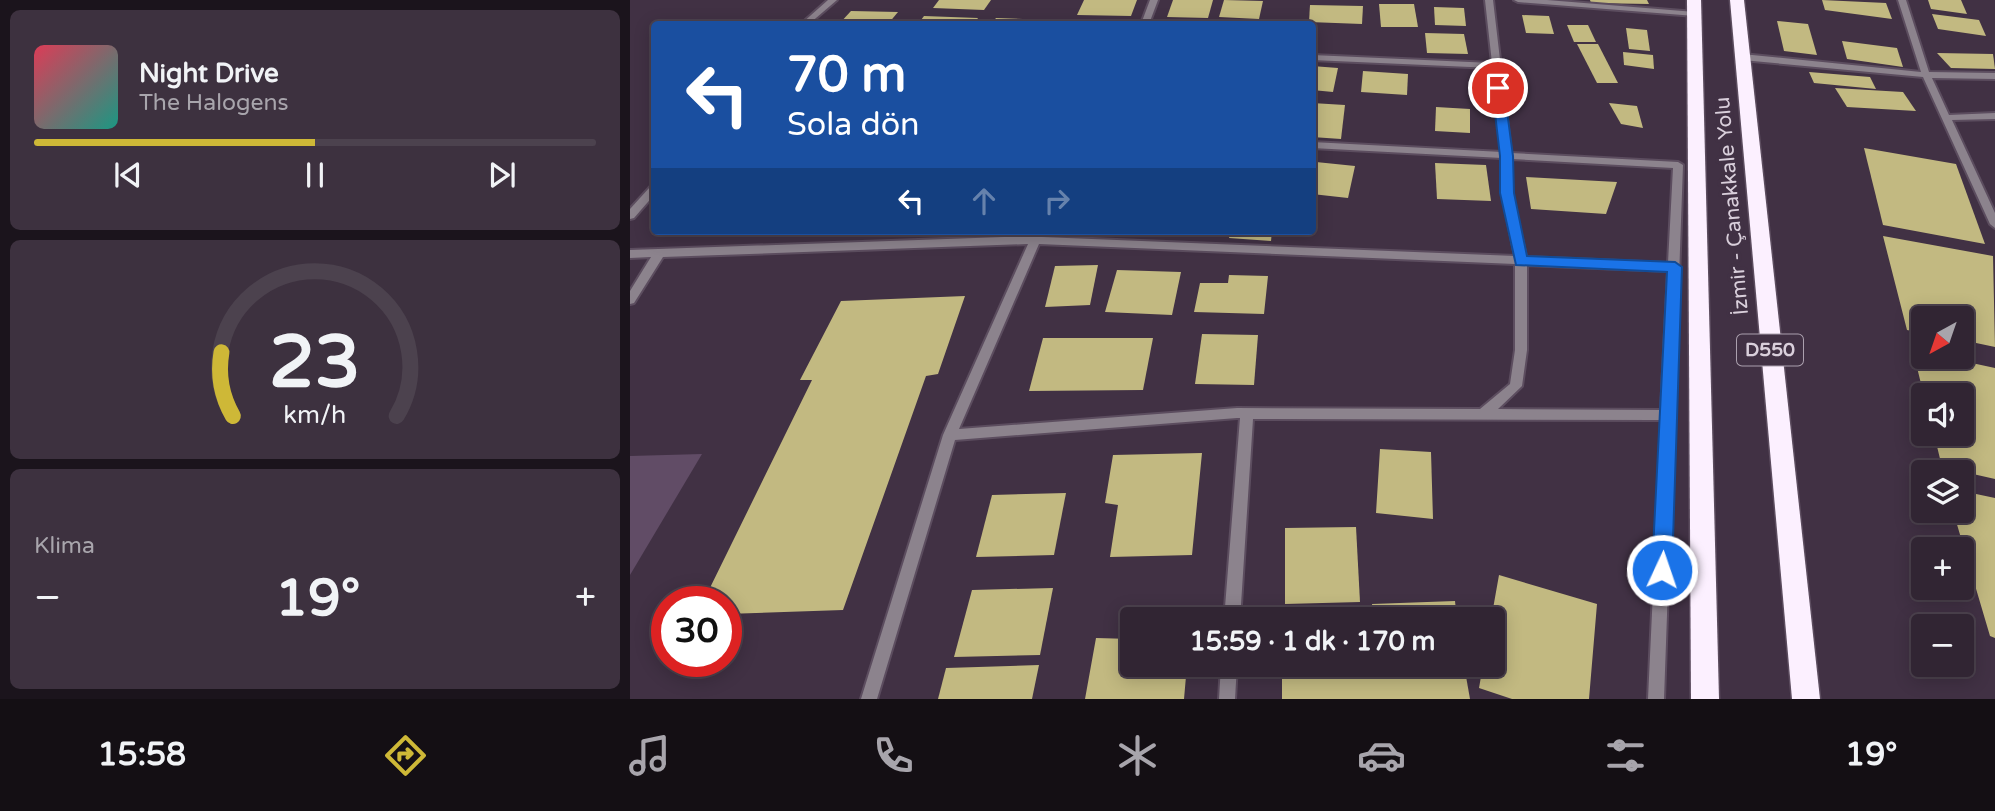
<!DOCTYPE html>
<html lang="tr">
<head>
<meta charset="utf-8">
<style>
  body { margin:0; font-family:"Varela Round",sans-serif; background:#3d313f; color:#f1f3f6; height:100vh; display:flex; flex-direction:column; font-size:26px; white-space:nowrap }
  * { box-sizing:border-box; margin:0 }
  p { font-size:23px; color:#a8a5ac }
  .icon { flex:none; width:38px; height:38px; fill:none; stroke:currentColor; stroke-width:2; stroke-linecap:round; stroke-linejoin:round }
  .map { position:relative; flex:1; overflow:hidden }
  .details { display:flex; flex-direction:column; gap:10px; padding:10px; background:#1b141c; width:630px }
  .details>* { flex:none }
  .guide { position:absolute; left:21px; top:21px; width:665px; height:214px; border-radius:7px; box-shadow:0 4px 18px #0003,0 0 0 2px #4c424e; background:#1a4fa0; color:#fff; overflow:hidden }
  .needle { width:46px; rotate:220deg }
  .controls { position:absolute; left:1281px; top:306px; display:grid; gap:14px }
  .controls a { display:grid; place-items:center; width:63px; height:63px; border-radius:7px; background:#312533; box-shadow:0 4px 18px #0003,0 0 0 2px #4c424e; font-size:35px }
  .speed { position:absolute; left:21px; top:586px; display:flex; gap:14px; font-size:35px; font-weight:700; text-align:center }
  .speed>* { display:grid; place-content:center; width:91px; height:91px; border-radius:50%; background:#312533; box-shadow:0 4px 18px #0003,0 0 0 2px #4c424e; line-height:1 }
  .speed .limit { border:10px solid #d22; background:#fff; color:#111 }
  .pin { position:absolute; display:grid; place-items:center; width:60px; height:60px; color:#fff; margin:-30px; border:4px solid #fff; border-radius:50%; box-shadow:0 2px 7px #0007 }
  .me { position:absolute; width:77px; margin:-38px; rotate:3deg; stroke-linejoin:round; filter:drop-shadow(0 0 5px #0008) }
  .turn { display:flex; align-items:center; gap:24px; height:147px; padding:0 21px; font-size:32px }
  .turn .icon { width:91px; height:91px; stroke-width:2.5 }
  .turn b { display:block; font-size:49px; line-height:60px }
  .lanes { display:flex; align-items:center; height:66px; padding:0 21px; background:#0003; justify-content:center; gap:35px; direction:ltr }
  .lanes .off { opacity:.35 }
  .big { font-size:52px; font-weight:800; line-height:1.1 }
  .details .widget { flex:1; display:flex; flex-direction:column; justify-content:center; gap:10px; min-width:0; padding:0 24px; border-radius:10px; background:#3d313f }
  .details .dial { align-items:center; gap:0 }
  .dial svg { height:182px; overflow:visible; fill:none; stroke:#4c424e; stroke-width:7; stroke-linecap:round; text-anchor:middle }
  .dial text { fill:#f1f3f6; stroke:none }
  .song { display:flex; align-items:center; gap:21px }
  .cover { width:84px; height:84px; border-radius:10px; background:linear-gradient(135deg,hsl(350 70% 55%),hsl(170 70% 35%)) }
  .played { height:7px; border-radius:4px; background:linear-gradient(90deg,#ceb837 50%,#4c424e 50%) }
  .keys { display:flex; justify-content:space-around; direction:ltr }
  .heat { display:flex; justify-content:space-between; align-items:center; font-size:38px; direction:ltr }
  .trip { position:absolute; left:490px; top:607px; width:385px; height:70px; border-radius:7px; background:#312533; box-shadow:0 4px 18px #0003,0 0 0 2px #4c424e; font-weight:800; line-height:70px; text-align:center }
  .tab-bar { display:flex; height:112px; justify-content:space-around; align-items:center; background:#140f14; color:#a8a5ac }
  .tab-bar .icon { width:49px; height:49px }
  .tab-bar .active { color:#ceb837 }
  .tab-bar b { font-size:32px; color:#f1f3f6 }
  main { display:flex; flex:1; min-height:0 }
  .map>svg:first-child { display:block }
</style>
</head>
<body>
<main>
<section class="details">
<div class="widget">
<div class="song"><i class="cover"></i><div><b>Night Drive</b><p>The Halogens</p></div></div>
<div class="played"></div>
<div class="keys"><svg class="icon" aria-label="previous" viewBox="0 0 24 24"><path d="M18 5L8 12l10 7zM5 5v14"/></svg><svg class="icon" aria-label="pause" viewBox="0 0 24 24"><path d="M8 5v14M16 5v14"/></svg><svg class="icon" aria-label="next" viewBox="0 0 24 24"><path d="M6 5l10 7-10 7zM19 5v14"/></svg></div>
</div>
<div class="widget dial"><svg viewBox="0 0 100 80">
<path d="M14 69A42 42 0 1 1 86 69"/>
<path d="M14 69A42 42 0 0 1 9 41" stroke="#ceb837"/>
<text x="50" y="56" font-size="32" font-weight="700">23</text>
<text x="50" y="72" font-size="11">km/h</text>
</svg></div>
<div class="widget"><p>Klima</p>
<div class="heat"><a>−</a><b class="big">19°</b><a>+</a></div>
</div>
</section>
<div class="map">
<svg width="1365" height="699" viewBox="0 0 1365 699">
  <rect width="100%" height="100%" fill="#413144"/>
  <polygon fill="#614c66" points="72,454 0,575 0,456"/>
  <g fill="#c2b981">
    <polygon points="309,0 361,0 354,10 303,8"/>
    <polygon points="454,0 507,0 501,16 447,15"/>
    <polygon points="543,0 583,0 578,18 537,17"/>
    <polygon points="594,0 633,1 629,19 589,17"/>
    <polygon points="960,0 1017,0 1019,4 961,3"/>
    <polygon points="1192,0 1256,3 1262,19 1195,10"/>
    <polygon points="1298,0 1331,0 1337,14 1301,9"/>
    <polygon points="749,4 784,4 788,27 751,27"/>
    <polygon points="680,5 733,6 732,24 679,22"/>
    <polygon points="804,7 834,8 836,26 805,25"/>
    <polygon points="221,11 268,12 258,24 209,24"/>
    <polygon points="1302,14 1349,20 1356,36 1308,29"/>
    <polygon points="892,15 919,16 924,34 896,33"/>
    <polygon points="294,16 348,18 344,24 288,24"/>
    <polygon points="366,18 419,20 416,24 361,24"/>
    <polygon points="1147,21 1178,24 1187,55 1154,51"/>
    <polygon points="937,25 958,25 966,42 944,42"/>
    <polygon points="996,28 1017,30 1020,51 999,49"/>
    <polygon points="795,33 834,34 838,54 797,53"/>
    <polygon points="1212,41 1267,48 1273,67 1217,59"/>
    <polygon points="947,44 968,44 988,83 967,83"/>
    <polygon points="993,52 1023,55 1024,69 994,65"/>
    <polygon points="1307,53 1363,54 1365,69 1321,68"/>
    <polygon points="682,66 708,68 703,92 682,90"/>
    <polygon points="733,71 778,74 777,95 731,92"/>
    <polygon points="1179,72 1240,77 1246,89 1184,83"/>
    <polygon points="1205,88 1273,92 1286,111 1217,107"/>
    <polygon points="682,103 715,105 711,139 682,137"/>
    <polygon points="979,103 1007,106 1013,128 991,124"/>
    <polygon points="806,107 840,109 840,133 805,131"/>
    <polygon points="1234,148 1326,164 1355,244 1253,225"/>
    <polygon points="686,162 725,166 718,198 682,194 682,175"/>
    <polygon points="805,163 856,165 861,201 807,199"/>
    <polygon points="896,177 987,182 976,214 901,209"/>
    <polygon points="601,231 642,231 641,241 599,238"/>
    <polygon points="1253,236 1363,256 1365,347 1332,340 1332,318 1293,318 1293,333 1277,330"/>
    <polygon points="468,265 460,305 415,307 425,266"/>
    <polygon points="487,270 551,272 542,315 475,312"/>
    <polygon points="599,275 638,276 634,314 564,312 570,283 598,283"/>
    <polygon points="335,296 308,374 296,376 213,610 96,614 96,602 73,602 182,380 170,380 211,301"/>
    <polygon points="572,334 628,335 624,385 565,384"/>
    <polygon points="413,338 523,338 513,390 399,391"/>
    <polygon points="1283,351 1293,353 1293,357 1314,357 1365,368 1365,479 1312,467 1304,434 1332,434 1332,396 1294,396"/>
    <polygon points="750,449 801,452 803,519 746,513"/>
    <polygon points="572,453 562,555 480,557 488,505 475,503 483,455"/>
    <polygon points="1332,491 1365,498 1365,638 1360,636 1323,511 1332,511"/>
    <polygon points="436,493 424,555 346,557 362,495"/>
    <polygon points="726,527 730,602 655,604 655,528"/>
    <polygon points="869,575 967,604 959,699 882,699 849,688 853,665 863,665 861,620"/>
    <polygon points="423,588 410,655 324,657 342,590"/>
    <polygon points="825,601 827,620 744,620 742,604"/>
    <polygon points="466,638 502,639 502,665 557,665 554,699 455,699"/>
    <polygon points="409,665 402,699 308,699 316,668"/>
    <polygon points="652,665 834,665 840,699 652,699"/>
  </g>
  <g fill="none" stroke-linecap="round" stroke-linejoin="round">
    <g stroke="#5c4d5f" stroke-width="4">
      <g id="minor">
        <polygon points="198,0 207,0 179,24 171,24"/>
        <polygon points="520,0 528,0 519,24 511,24"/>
        <path d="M 855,0 L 863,0 L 881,153 L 1048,162 L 1053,165 L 1034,699 L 1018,699 L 1031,420 L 623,419 L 610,620 L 594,620 L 610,418 L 607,418 L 325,440 L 247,699 L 231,699 L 313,435 L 398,244 L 33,257 L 4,303 L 0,304 L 0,291 L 21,257 L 0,258 L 0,250 L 401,236 L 404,231 L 414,231 L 412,237 L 885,256 L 872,193 L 872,158 L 682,148 L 682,142 L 872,152 L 863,68 L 682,60 L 682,55 L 862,63 ZM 882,159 L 1043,168 L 1038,263 L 896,257 L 882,193 ZM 409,244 L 885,264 L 885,350 L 880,384 L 850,409 L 607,408 L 329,429 ZM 897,265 L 1038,271 L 1031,410 L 868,409 L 892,386 L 897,350 Z"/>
        <polygon points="884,0 917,0 1065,12 1069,14 1065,16 888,2"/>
        <polygon points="1268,0 1276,0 1299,72 1365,73 1365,79 1302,78 1319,115 1365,113 1365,119 1322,120 1365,213 1365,228 1360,224 1293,77 1112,60 1108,57 1112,54 1291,72"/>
        <polygon points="24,186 24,195 4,218 0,219 0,209 20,187"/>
        <polygon points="591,665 607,665 605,699 589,699"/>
      </g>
    </g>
    <g stroke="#5c4d5f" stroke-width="3">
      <g id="highway">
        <polygon points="1057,0 1071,0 1089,699 1061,699"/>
        <polygon points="1100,0 1114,0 1190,699 1162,699"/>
      </g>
    </g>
    <use href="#minor" fill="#8c838d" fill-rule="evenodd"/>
    <use href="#highway" fill="#fcf0ff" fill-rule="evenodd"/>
  </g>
  <polygon fill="#1a73e8" stroke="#114b97" stroke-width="2" points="868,85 874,88 883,156 884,193 897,256 1045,262 1052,267 1042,570 1039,577 1032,580 1025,577 1022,570 1037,272 886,265 870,193 870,156 862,88"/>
  <g text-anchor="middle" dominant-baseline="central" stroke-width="7" stroke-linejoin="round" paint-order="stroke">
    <rect fill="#413144" stroke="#aba0ae" stroke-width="2" x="1107" y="334.5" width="66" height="31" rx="5"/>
    <g font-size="19" font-weight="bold" fill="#d9cfdb">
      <text x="1140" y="350">D550</text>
    </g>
    <g font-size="21" fill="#d9cfdb" stroke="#413144">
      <text transform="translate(1102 206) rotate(-95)">İzmir - Çanakkale Yolu</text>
    </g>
  </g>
</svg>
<div class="controls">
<a><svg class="needle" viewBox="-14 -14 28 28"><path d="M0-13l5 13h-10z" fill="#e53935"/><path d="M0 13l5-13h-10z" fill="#a8a5ac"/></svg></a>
<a><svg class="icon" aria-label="sound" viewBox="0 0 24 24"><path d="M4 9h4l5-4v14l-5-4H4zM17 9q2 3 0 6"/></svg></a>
<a><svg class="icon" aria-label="layers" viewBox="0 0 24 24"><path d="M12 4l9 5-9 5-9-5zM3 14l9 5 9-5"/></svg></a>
<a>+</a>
<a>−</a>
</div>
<div class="speed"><div class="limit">30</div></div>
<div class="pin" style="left:868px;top:88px;background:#d93025"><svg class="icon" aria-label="arrive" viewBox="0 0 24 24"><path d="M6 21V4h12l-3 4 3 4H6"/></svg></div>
<svg class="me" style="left:1032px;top:570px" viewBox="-20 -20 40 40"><circle r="17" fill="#1a73e8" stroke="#fff" stroke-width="3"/><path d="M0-11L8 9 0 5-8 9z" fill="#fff"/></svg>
<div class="trip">15:59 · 1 dk · 170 m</div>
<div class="guide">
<div class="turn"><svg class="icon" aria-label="left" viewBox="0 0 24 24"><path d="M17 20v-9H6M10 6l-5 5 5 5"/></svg><div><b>70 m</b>Sola dön</div></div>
<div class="lanes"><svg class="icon" aria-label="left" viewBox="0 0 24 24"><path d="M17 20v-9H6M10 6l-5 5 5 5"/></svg><svg class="icon off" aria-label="ahead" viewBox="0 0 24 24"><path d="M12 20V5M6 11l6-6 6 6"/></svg><svg class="icon off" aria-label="right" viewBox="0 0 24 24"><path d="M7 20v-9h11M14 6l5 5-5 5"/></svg></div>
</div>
</div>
</main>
<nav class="tab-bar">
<b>15:58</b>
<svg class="icon active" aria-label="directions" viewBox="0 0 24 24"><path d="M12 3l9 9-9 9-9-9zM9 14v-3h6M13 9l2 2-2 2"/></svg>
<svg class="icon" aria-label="music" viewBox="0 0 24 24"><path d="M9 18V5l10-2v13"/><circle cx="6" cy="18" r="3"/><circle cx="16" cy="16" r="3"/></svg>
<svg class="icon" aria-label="phone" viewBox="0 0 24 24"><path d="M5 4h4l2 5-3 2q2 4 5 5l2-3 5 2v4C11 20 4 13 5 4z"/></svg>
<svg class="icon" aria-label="climate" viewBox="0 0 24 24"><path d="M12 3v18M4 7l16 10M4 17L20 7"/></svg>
<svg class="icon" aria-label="car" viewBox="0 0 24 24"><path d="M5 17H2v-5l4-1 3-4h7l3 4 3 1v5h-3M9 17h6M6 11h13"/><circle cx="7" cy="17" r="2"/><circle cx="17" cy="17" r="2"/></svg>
<svg class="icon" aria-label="filters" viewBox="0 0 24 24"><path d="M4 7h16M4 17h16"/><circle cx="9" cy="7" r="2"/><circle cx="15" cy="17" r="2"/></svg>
<b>19°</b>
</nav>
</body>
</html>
